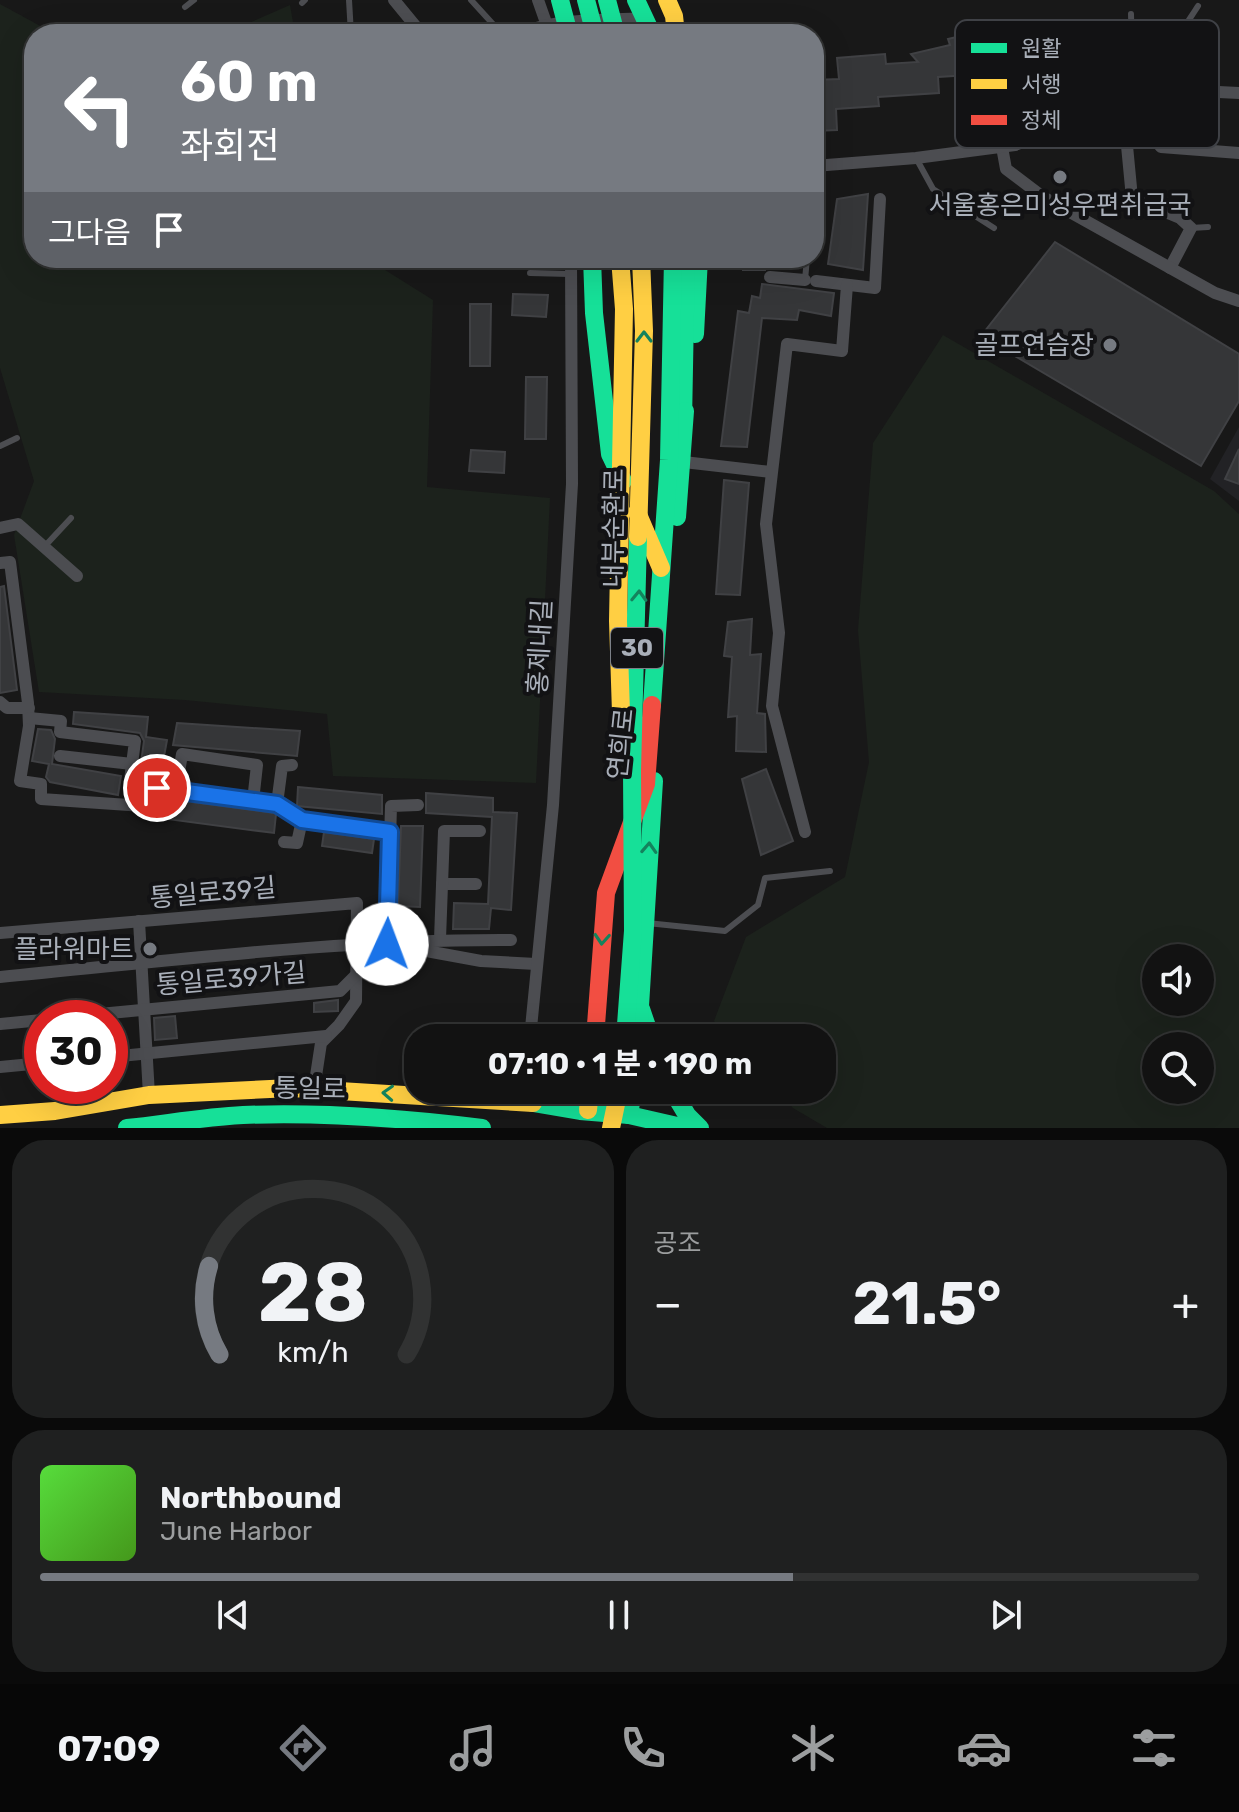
<!DOCTYPE html>
<html lang="ko">
<head>
<meta charset="utf-8">
<style>
  body { margin:0; font-family:Rubik,"Noto Sans KR",sans-serif; background:#1f2020; color:#f1f3f6; height:100vh; display:flex; flex-direction:column; font-size:30px; white-space:nowrap }
  * { box-sizing:border-box; margin:0 }
  p { font-size:26px; color:#9c9e9f }
  .icon { flex:none; width:44px; height:44px; fill:none; stroke:currentColor; stroke-width:2; stroke-linecap:round; stroke-linejoin:round }
  .map { position:relative; height:1128px; overflow:hidden }
  .sheet { display:flex; flex-direction:column; gap:12px; padding:12px; background:#0a0a0a; flex:1 }
  .sheet>* { flex:none }
  .hud { position:absolute; left:24px; top:24px; width:800px; height:244px; border-radius:32px; box-shadow:0 8px 32px #0002,0 0 0 2px #313232; background:#767a81; color:#fff; overflow:hidden }
  .buttons { position:absolute; left:1142px; top:944px; display:grid; gap:16px }
  .buttons a { display:grid; place-items:center; width:72px; height:72px; border-radius:50%; background:#121212; box-shadow:0 8px 32px #0002,0 0 0 2px #313232; font-size:40px }
  .speed { position:absolute; left:24px; top:1000px; display:flex; gap:16px; font-size:40px; font-weight:700; text-align:center }
  .speed>* { display:grid; place-content:center; width:104px; height:104px; border-radius:50%; background:#121212; box-shadow:0 8px 32px #0002,0 0 0 2px #313232; line-height:1 }
  .speed .limit { border:12px solid #d22; background:#fff; color:#111 }
  .pin { position:absolute; display:grid; place-items:center; width:68px; height:68px; color:#fff; margin:-34px; border:4px solid #fff; border-radius:50%; box-shadow:0 2px 8px #0007 }
  .me { position:absolute; width:88px; margin:-44px; rotate:2deg; stroke-linejoin:round; filter:drop-shadow(0 0 6px #0008) }
  .turn { display:flex; align-items:center; gap:28px; height:168px; padding:0 24px; font-size:36px }
  .turn .icon { width:104px; height:104px; stroke-width:2.5 }
  .turn b { display:block; font-size:56px; line-height:68px }
  .then { display:flex; align-items:center; height:76px; padding:0 24px; background:#0003; gap:16px; font-size:30px }
  .big { font-size:60px; font-weight:700; line-height:1.1 }
  .sheet .widget { flex:1; display:flex; flex-direction:column; justify-content:center; gap:12px; min-width:0; padding:0 28px; border-radius:32px; background:#1f2020 }
  .sheet .dial { align-items:center; gap:0 }
  .dial svg { height:208px; overflow:visible; fill:none; stroke:#313232; stroke-width:7; stroke-linecap:round; text-anchor:middle }
  .dial text { fill:#f1f3f6; stroke:none }
  .song { display:flex; align-items:center; gap:24px }
  .cover { width:96px; height:96px; border-radius:12px; background:linear-gradient(135deg,hsl(110 70% 55%),hsl(100 70% 35%)) }
  .played { height:8px; border-radius:4px; background:linear-gradient(90deg,#767a81 65%,#313232 65%) }
  .keys { display:flex; justify-content:space-around; direction:ltr }
  .heat { display:flex; justify-content:space-between; align-items:center; font-size:44px; direction:ltr }
  .sheet .tiles { flex:1; display:grid; gap:12px; grid-template-columns:1fr 1fr }
  .widget:last-child { grid-column:span 2 }
  .trip { position:absolute; left:404px; top:1024px; width:432px; height:80px; border-radius:32px; background:#121212; box-shadow:0 8px 32px #0002,0 0 0 2px #313232; font-weight:700; line-height:80px; text-align:center }
  .menu { display:flex; height:128px; justify-content:space-around; align-items:center; background:#070707; color:#9c9e9f }
  .menu .icon { width:56px; height:56px }
  .menu .active { color:#767a81 }
  .menu b { font-size:36px; color:#f1f3f6 }
  .map>svg:first-child { display:block }
</style>
</head>
<body>
<div class="map">
<svg width="1239" height="1128" viewBox="0 0 1239 1128">
  <rect width="100%" height="100%" fill="#181818"/>
  <polygon fill="#222225" points="1239,427 1239,501 1210,479"/>
  <g fill="#1c221c" fill-rule="evenodd">
    <polygon points="0,4 55,34 34,34 34,258 366,258 433,300 427,487 550,498 536,783 333,776 327,714 185,700 39,692 14,535 34,481 0,368"/>
    <polygon points="290,5 295,34 224,34"/>
    <path d="M 943,335 L 1214,491 L 1239,514 L 1239,1128 L 827,1128 L 793,1108 L 776,1090 L 822,1090 L 822,1038 L 729,1038 L 714,1021 L 746,937 L 845,877 L 869,762 L 858,630 L 873,443 ZM 1156,958 L 1200,958 L 1200,1002 L 1156,1002 ZM 1156,1046 L 1200,1046 L 1200,1090 L 1156,1090 Z"/>
  </g>
  <g fill="#353638" stroke="#404144" stroke-width="2">
    <polygon points="982,21 1011,22 1019,49 1001,55 1002,65 968,67 969,75 938,77 939,93 878,97 879,106 836,109 837,130 814,131 814,80 839,79 837,58 885,54 886,64 918,62 911,54 950,45 948,39 982,31"/>
    <polygon points="868,194 863,270 828,264 837,199"/>
    <polygon points="1055,242 1239,354 1239,401 1201,466 981,336"/>
    <polygon points="744,258 766,258 765,270 743,270"/>
    <polygon points="762,284 834,293 831,316 799,310 797,320 762,318 747,447 721,446 738,311 749,313 752,296 760,298"/>
    <polygon points="513,294 548,295 546,317 512,315"/>
    <polygon points="470,304 491,304 490,366 470,366"/>
    <polygon points="526,377 547,377 546,439 525,439"/>
    <polygon points="1239,449 1239,484 1225,479"/>
    <polygon points="471,450 505,452 504,473 469,471"/>
    <polygon points="724,480 749,483 740,595 716,594"/>
    <polygon points="4,586 17,690 0,693 0,587"/>
    <polygon points="752,619 750,655 761,654 757,713 765,714 766,752 736,751 737,716 728,717 732,657 724,656 728,622"/>
    <polygon points="74,712 148,717 146,737 167,740 161,773 140,770 144,741 140,733 73,724"/>
    <polygon points="177,723 300,731 297,756 173,745"/>
    <polygon points="38,729 51,730 55,739 52,764 121,776 118,795 50,782 46,777 49,764 32,761"/>
    <polygon points="766,769 793,841 761,855 742,779"/>
    <polygon points="298,787 382,795 382,814 297,806"/>
    <polygon points="426,793 493,798 493,812 517,813 511,910 491,908 489,929 453,929 454,903 488,904 492,817 426,813"/>
    <polygon points="169,799 274,813 276,814 274,833 167,819"/>
    <polygon points="401,826 423,826 420,907 398,906"/>
    <polygon points="324,832 374,839 372,853 322,846"/>
    <polygon points="338,1000 338,1011 314,1012 314,1003"/>
    <polygon points="175,1016 177,1038 155,1040 154,1018"/>
  </g>
  <g fill="none" stroke-linecap="round" stroke-linejoin="round">
    <g stroke="#4c4d51" stroke-width="6">
      <polyline points="349,0 351,34"/>
      <polyline points="471,0 502,34"/>
      <polyline points="302,3 305,0"/>
      <polyline points="185,7 194,0"/>
      <polyline points="1052,40 1065,53 1076,56 1105,85"/>
      <path d="M 1178,89 C 1159,58 1181,33 1198,6"/>
      <polyline points="1095,114 1092,101 1132,55 1131,14"/>
      <polyline points="916,158 933,189 994,228"/>
      <polyline points="814,198 817,166"/>
      <polyline points="1191,228 1208,227"/>
      <polyline points="807,258 805,280 807,280"/>
      <polyline points="530,273 570,274"/>
      <polyline points="0,446 17,438"/>
      <polyline points="44,547 71,518"/>
      <polyline points="647,923 725,931 758,905 765,878 830,871"/>
    </g>
    <g stroke="#4c4d51" stroke-width="12">
      <polyline points="394,0 422,34"/>
      <polyline points="538,0 550,34"/>
      <path d="M 523,34 C 545,18 617,20 647,18"/>
      <polyline points="1146,96 1153,137 1161,147 1239,153"/>
      <polyline points="1123,104 1132,198 1180,218 1191,228 1170,268"/>
      <polyline points="1015,145 1002,130 1003,111 1011,95 1092,101"/>
      <polyline points="1002,147 1006,169 1043,197 1215,293 1239,301"/>
      <polyline points="814,166 916,158 1015,145 1146,96 1178,90 1239,93"/>
      <polyline points="770,277 805,280"/>
      <polyline points="816,281 875,288 880,199"/>
      <polyline points="675,461 771,472"/>
      <polyline points="0,528 18,524 77,576"/>
      <polyline points="0,563 10,562 28,703 29,726 20,781 41,784 41,799 158,807 157,788 277,804"/>
      <polyline points="0,702 7,708 29,708"/>
      <polyline points="29,718 61,721 60,732 135,741 130,780 157,788"/>
      <polyline points="60,756 132,764"/>
      <polyline points="292,765 282,766 277,804 302,820"/>
      <polyline points="176,791 182,754 257,765 253,801"/>
      <polyline points="805,832 772,706 779,633 766,524 787,344 842,351 847,285"/>
      <polyline points="284,842 297,843 302,820 390,832"/>
      <polyline points="442,884 476,884"/>
      <polyline points="139,921 149,1095"/>
      <polyline points="0,933 357,903 356,1001 339,1025 321,1043 314,1089"/>
      <polyline points="440,939 444,831 480,831"/>
      <polyline points="387,944 391,806 418,805"/>
      <path d="M 0,977 C 170,961 340,939 511,940"/>
      <polyline points="58,1018 340,991 373,958 410,948 481,961 536,964"/>
      <polyline points="0,1024 42,1020"/>
      <polyline points="530,1038 553,805 572,484 571,258"/>
      <polyline points="110,1057 326,1036"/>
      <polyline points="0,1067 42,1063"/>
    </g>
    <g stroke="#16e098" stroke-width="18">
      <polyline points="592,258 594,313 610,454 623,481"/>
      <polyline points="695,334 699,258"/>
      <polyline points="683,422 686,258"/>
      <polyline points="677,517 685,411"/>
      <polyline points="652,705 669,460 673,258"/>
      <polyline points="641,1009 651,1038"/>
      <polyline points="638,1038 654,781"/>
      <polyline points="672,1090 687,1115 700,1128"/>
      <polyline points="538,1099 572,1090"/>
      <polyline points="533,1103 580,1111 629,1115 686,1128"/>
      <polyline points="629,1115 633,1090"/>
      <path d="M 127,1128 C 165,1124 204,1117 243,1115 C 323,1112 403,1118 482,1128"/>
    </g>
    <g stroke="#ffcf43" stroke-width="18">
      <polyline points="667,0 674,16 676,34"/>
      <polyline points="637,512 661,568"/>
      <polyline points="588,1110 590,1090"/>
      <polyline points="0,1115 55,1111 149,1095 291,1088 533,1103"/>
    </g>
    <polyline stroke="#f24e42" stroke-width="18" points="595,1038 606,893 646,784 652,705"/>
    <g stroke="#16e098" stroke-width="18">
      <polyline points="560,0 569,34"/>
      <polyline points="586,0 595,34"/>
      <polyline points="607,0 616,34"/>
      <polyline points="636,0 652,34"/>
      <polyline points="625,1038 633,931 632,771 638,537"/>
    </g>
    <g stroke="#ffcf43" stroke-width="18">
      <polyline points="620,258 624,309 618,621 621,713"/>
      <polyline points="638,537 644,331 641,258"/>
      <polyline points="611,1128 619,1090"/>
    </g>
  </g>
  <defs><path id="oneway-chevron" d="M-2-3.5L2.5 0L-2 3.5" fill="none" stroke-width="1.6" stroke-linecap="round" stroke-linejoin="round" transform="scale(2)"/></defs>
  <g stroke="#14835d">
    <use href="#oneway-chevron" transform="translate(644 337) rotate(-90)"/>
    <use href="#oneway-chevron" transform="translate(639 596) rotate(-88)"/>
    <use href="#oneway-chevron" transform="translate(649 848) rotate(-87)"/>
    <use href="#oneway-chevron" transform="translate(602 939) rotate(94)"/>
    <use href="#oneway-chevron" transform="translate(388 1093) rotate(-177)"/>
  </g>
  <g fill="none" stroke-linecap="round" stroke-linejoin="round">
    <g stroke="#114b97" stroke-width="20">
      <polyline id="route" points="157,788 277,804 302,820 390,832 387,944"/>
    </g>
    <use href="#route" stroke="#1a73e8" stroke-width="14"/>
  </g>
  <g fill="#767a81" stroke="#121214" stroke-width="3">
    <circle cx="1060" cy="177" r="8"/>
    <circle cx="1110" cy="345" r="8"/>
    <circle cx="150" cy="949" r="8"/>
  </g>
  <g text-anchor="middle" dominant-baseline="central" stroke-width="8" stroke-linejoin="round" paint-order="stroke">
    <rect fill="#121214" stroke="#7c8088" stroke-width="2" x="611" y="628" width="52" height="40" rx="6"/>
    <g font-size="24" font-weight="bold" fill="#a9afb9">
      <text x="637" y="648">30</text>
    </g>
    <g font-size="26" fill="#a9afb9" stroke="#121214" text-anchor="end">
      <text x="1060" y="205" text-anchor="middle">서울홍은미성우편취급국</text>
      <text x="1094" y="345">골프연습장</text>
      <text x="134" y="949">플라워마트</text>
    </g>
    <g font-size="26" fill="#a9afb9" stroke="#121214">
      <text transform="translate(614 528) rotate(-89)">내부순환로</text>
      <text transform="translate(540 647) rotate(-87)">홍제내길</text>
      <text transform="translate(621 744) rotate(-84)">연희로</text>
      <text transform="translate(213 893) rotate(-5)">통일로39길</text>
      <text transform="translate(231 979) rotate(-5)">통일로39가길</text>
      <text transform="translate(310 1089) rotate(1)">통일로</text>
    </g>
  </g>
  <rect x="955" y="20" width="264" height="128" rx="12" fill="#121214" stroke="#3f4146" stroke-width="2"/>
  <rect x="971" y="43" width="36" height="10" fill="#16e098"/>
  <rect x="971" y="79" width="36" height="10" fill="#ffcf43"/>
  <rect x="971" y="115" width="36" height="10" fill="#f24e42"/>
  <g font-size="22" fill="#a9afb9">
    <text x="1021" y="56">원활</text>
    <text x="1021" y="92">서행</text>
    <text x="1021" y="128">정체</text>
  </g>
</svg>
<div class="buttons">
<a><svg class="icon" aria-label="sound" viewBox="0 0 24 24"><path d="M4 9h4l5-4v14l-5-4H4zM17 9q2 3 0 6"/></svg></a>
<a><svg class="icon" aria-label="search" viewBox="0 0 24 24"><circle cx="10" cy="10" r="6"/><path d="M15 15l6 6"/></svg></a>
</div>
<div class="speed"><div class="limit">30</div></div>
<div class="pin" style="left:157px;top:788px;background:#d93025"><svg class="icon" aria-label="arrive" viewBox="0 0 24 24"><path d="M6 21V4h12l-3 4 3 4H6"/></svg></div>
<svg class="me" style="left:387px;top:944px" viewBox="-20 -20 40 40"><circle r="19" fill="#fff"/><path d="M0-13L10 11 0 6-10 11z" fill="#1a73e8"/></svg>
<div class="trip">07:10 · 1 분 · 190 m</div>
<div class="hud">
<div class="turn"><svg class="icon" aria-label="left" viewBox="0 0 24 24"><path d="M17 20v-9H6M10 6l-5 5 5 5"/></svg><div><b>60 m</b>좌회전</div></div>
<div class="then">그다음<svg class="icon" aria-label="arrive" viewBox="0 0 24 24"><path d="M6 21V4h12l-3 4 3 4H6"/></svg></div>
</div>
</div>
<section class="sheet">
<div class="tiles">
<div class="widget dial"><svg viewBox="0 0 100 80">
<path d="M14 69A42 42 0 1 1 86 69"/>
<path d="M14 69A42 42 0 0 1 10 35" stroke="#767a81"/>
<text x="50" y="56" font-size="32" font-weight="700">28</text>
<text x="50" y="72" font-size="11">km/h</text>
</svg></div>
<div class="widget"><p>공조</p>
<div class="heat"><a>−</a><b class="big">21.5°</b><a>+</a></div>
</div>
<div class="widget">
<div class="song"><i class="cover"></i><div><b>Northbound</b><p>June Harbor</p></div></div>
<div class="played"></div>
<div class="keys"><svg class="icon" aria-label="previous" viewBox="0 0 24 24"><path d="M18 5L8 12l10 7zM5 5v14"/></svg><svg class="icon" aria-label="pause" viewBox="0 0 24 24"><path d="M8 5v14M16 5v14"/></svg><svg class="icon" aria-label="next" viewBox="0 0 24 24"><path d="M6 5l10 7-10 7zM19 5v14"/></svg></div>
</div>
</div>
</section>
<nav class="menu">
<b>07:09</b>
<svg class="icon active" aria-label="directions" viewBox="0 0 24 24"><path d="M12 3l9 9-9 9-9-9zM9 14v-3h6M13 9l2 2-2 2"/></svg>
<svg class="icon" aria-label="music" viewBox="0 0 24 24"><path d="M9 18V5l10-2v13"/><circle cx="6" cy="18" r="3"/><circle cx="16" cy="16" r="3"/></svg>
<svg class="icon" aria-label="phone" viewBox="0 0 24 24"><path d="M5 4h4l2 5-3 2q2 4 5 5l2-3 5 2v4C11 20 4 13 5 4z"/></svg>
<svg class="icon" aria-label="climate" viewBox="0 0 24 24"><path d="M12 3v18M4 7l16 10M4 17L20 7"/></svg>
<svg class="icon" aria-label="car" viewBox="0 0 24 24"><path d="M5 17H2v-5l4-1 3-4h7l3 4 3 1v5h-3M9 17h6M6 11h13"/><circle cx="7" cy="17" r="2"/><circle cx="17" cy="17" r="2"/></svg>
<svg class="icon" aria-label="filters" viewBox="0 0 24 24"><path d="M4 7h16M4 17h16"/><circle cx="9" cy="7" r="2"/><circle cx="15" cy="17" r="2"/></svg>
</nav>
</body>
</html>
